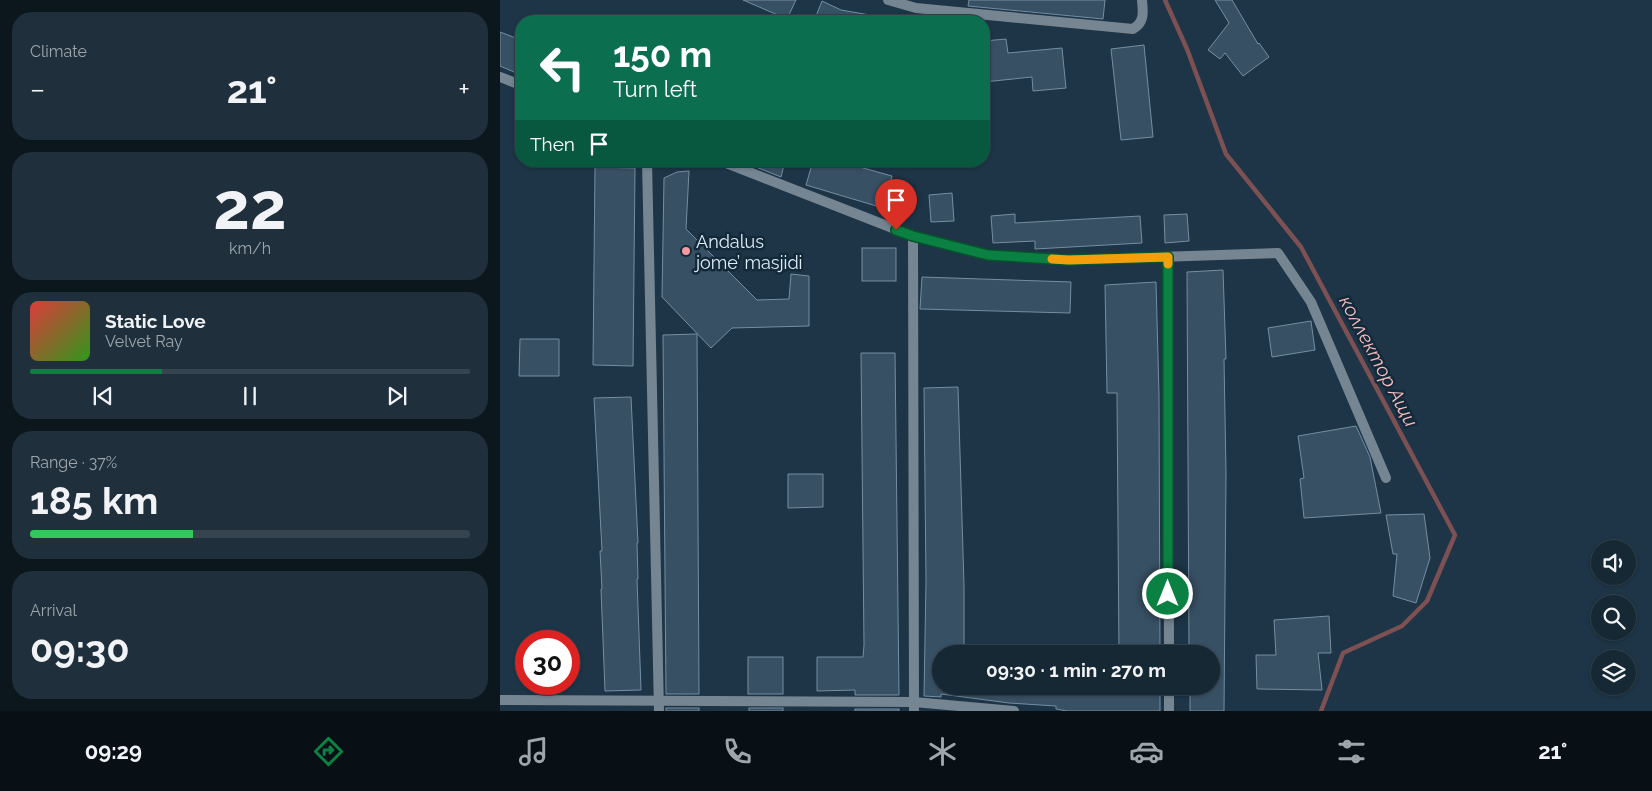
<!DOCTYPE html>
<html lang="en">
<head>
<meta charset="utf-8">
<style>
  body { margin:0; font-family:Raleway,sans-serif; background:#1f303c; color:#f1f3f6; height:100vh; display:flex; flex-direction:column; font-size:19px; white-space:nowrap }
  * { box-sizing:border-box; margin:0 }
  p { font-size:16px; color:#9ea6ac }
  .icon { flex:none; width:28px; height:28px; fill:none; stroke:currentColor; stroke-width:2; stroke-linecap:round; stroke-linejoin:round }
  .map { position:relative; flex:1; overflow:hidden }
  .details { display:flex; flex-direction:column; gap:12px; padding:12px; background:#0c161d; width:500px }
  .details>* { flex:none }
  .guide { position:absolute; left:15px; top:15px; width:475px; height:152px; border-radius:20px; box-shadow:0 1px 4px #0004,0 0 0 1px #35444f; background:#0b6e4f; color:#fff; overflow:hidden }
  .controls { position:absolute; left:1091px; top:540px; display:grid; gap:10px }
  .controls a { display:grid; place-items:center; width:45px; height:45px; border-radius:50%; background:#162834; box-shadow:0 1px 4px #0004,0 0 0 1px #35444f; font-size:25px }
  .speed { position:absolute; left:15px; top:630px; display:flex; gap:10px; font-size:25px; font-weight:700; text-align:center }
  .speed>* { display:grid; place-content:center; width:65px; height:65px; border-radius:50%; background:#162834; box-shadow:0 1px 4px #0004,0 0 0 1px #35444f; line-height:1 }
  .speed .limit { border:8px solid #d22; background:#fff; color:#111 }
  .pin { position:absolute; display:grid; place-items:center; width:42px; height:42px; color:#fff; margin:-51px -21px; border-radius:50% 50% 50% 0; rotate:-45deg; box-shadow:0 0 5px #0007 }
  .pin .icon { rotate:45deg }
  .me { position:absolute; width:55px; margin:-28px; rotate:0deg; stroke-linejoin:round; filter:drop-shadow(0 0 4px #0008) }
  .turn { display:flex; align-items:center; gap:18px; height:105px; padding:0 15px; font-size:22px }
  .turn .icon { width:65px; height:65px; stroke-width:2.5 }
  .turn b { display:block; font-size:35px; line-height:42px }
  .then { display:flex; align-items:center; height:48px; padding:0 15px; background:#0003; gap:10px; font-size:19px }
  .big { font-size:38px; font-weight:700; line-height:1.1 }
  .details .tile { flex:1; display:flex; flex-direction:column; justify-content:center; gap:8px; min-width:0; padding:0 18px; border-radius:20px; background:#1f303c }
  .details .dial { align-items:center; gap:0 }
  .dial b { font-size:65px; line-height:1 }
  .song { display:flex; align-items:center; gap:15px }
  .cover { width:60px; height:60px; border-radius:8px; background:linear-gradient(135deg,hsl(0 70% 55%),hsl(110 70% 35%)) }
  .played { height:5px; border-radius:2px; background:linear-gradient(90deg,#0b8043 30%,#35444f 30%) }
  .keys { display:flex; justify-content:space-around; direction:ltr }
  .heat { display:flex; justify-content:space-between; align-items:center; font-size:28px; direction:ltr }
  .charge { height:8px; border-radius:4px; background:linear-gradient(90deg,#34c759 37%,#35444f 0) }
  .trip { position:absolute; left:432px; top:645px; width:288px; height:50px; border-radius:25px; background:#162834; box-shadow:0 1px 4px #0004,0 0 0 1px #35444f; font-weight:700; line-height:50px; text-align:center }
  .menu { display:flex; height:80px; justify-content:space-around; align-items:center; background:#091015; color:#9ea6ac }
  .menu .icon { width:35px; height:35px }
  .menu .on { color:#0b8043 }
  .menu b { font-size:22px; color:#f1f3f6 }
  main { display:flex; flex:1; min-height:0 }
  .map>svg:first-child { display:block }
</style>
</head>
<body>
<main>
<section class="details">
<div class="tile"><p>Climate</p>
<div class="heat"><a>−</a><b class="big">21°</b><a>+</a></div>
</div>
<div class="tile dial"><b>22</b><p>km/h</p></div>
<div class="tile">
<div class="song"><i class="cover"></i><div><b>Static Love</b><p>Velvet Ray</p></div></div>
<div class="played"></div>
<div class="keys"><svg class="icon" aria-label="previous" viewBox="0 0 24 24"><path d="M18 5L8 12l10 7zM5 5v14"/></svg><svg class="icon" aria-label="pause" viewBox="0 0 24 24"><path d="M8 5v14M16 5v14"/></svg><svg class="icon" aria-label="next" viewBox="0 0 24 24"><path d="M6 5l10 7-10 7zM19 5v14"/></svg></div>
</div>
<div class="tile"><p>Range · 37%</p><b class="big">185 km</b><div class="charge"></div></div>
<div class="tile"><p>Arrival</p><b class="big">09:30</b></div>
</section>
<div class="map">
<svg width="1152" height="711" viewBox="0 0 1152 711">
  <rect width="100%" height="100%" fill="#1d3546"/>
  <g fill="none" stroke-linecap="round" stroke-linejoin="round">
    <polyline stroke="#7d5153" stroke-width="4.5" points="665,0 687,49 726,154 801,247 955,535 927,601 902,626 843,653 821,711"/>
  </g>
  <g fill="#385063" stroke="#748ea3">
    <polygon points="243,0 296,0 287,19"/>
    <polygon points="469,0 605,0 603,19 468,6"/>
    <polygon points="715,0 732,0 758,44 759,43 769,57 743,76 725,53 720,59 708,50 729,23"/>
    <polygon points="322,1 341,10 370,15 370,21 314,21"/>
    <polygon points="0,32 21,40 21,75 0,66"/>
    <polygon points="506,39 508,53 562,48 566,88 533,91 532,77 484,82 484,41"/>
    <polygon points="644,45 653,137 621,140 611,49"/>
    <polygon points="241,161 285,161 281,177"/>
    <polygon points="313,161 338,161 392,176 383,208 306,185"/>
    <polygon points="95,167 135,168 133,366 93,365"/>
    <polygon points="189,171 186,229 257,300 289,299 291,274 309,276 309,326 232,328 211,348 162,297 164,178 177,172"/>
    <polygon points="452,193 454,221 431,222 429,195"/>
    <polygon points="515,214 515,223 640,216 642,243 535,249 535,241 493,243 491,216"/>
    <polygon points="687,214 689,241 665,243 664,215"/>
    <rect x="362" y="248" width="34" height="33"/>
    <polygon points="723,270 726,359 724,359 726,474 724,711 690,711 690,686 711,686 711,652 689,652 687,272"/>
    <polygon points="422,277 571,282 570,313 420,309"/>
    <polygon points="656,282 659,395 660,654 619,654 617,393 607,393 605,285"/>
    <polygon points="811,321 815,350 772,357 768,328"/>
    <polygon points="197,334 199,694 166,694 163,335"/>
    <polygon points="20,339 59,339 59,376 19,376"/>
    <polygon points="361,353 395,353 399,695 355,695 355,690 317,691 317,657 363,657 364,645"/>
    <polygon points="458,387 464,585 464,654 441,654 441,686 660,686 660,711 567,711 556,709 556,706 509,703 441,694 441,697 424,696 426,581 424,388"/>
    <polygon points="131,397 138,543 137,543 138,579 137,579 141,690 105,691 101,589 102,589 100,551 102,551 94,398"/>
    <polygon points="856,426 870,457 881,513 804,518 800,479 804,478 798,436"/>
    <polygon points="288,474 323,474 323,507 288,508"/>
    <polygon points="924,514 930,558 916,603 893,596 897,554 893,554 886,515"/>
    <polygon points="829,616 831,653 818,653 822,690 757,689 756,655 776,655 774,620"/>
    <rect x="248" y="657" width="35" height="37"/>
    <rect x="166" y="708" width="33" height="3"/>
    <rect x="249" y="708" width="34" height="3"/>
    <rect x="355" y="709" width="44" height="2"/>
  </g>
  <g fill="none" stroke-linecap="round" stroke-linejoin="round">
    <g stroke="#758592" stroke-width="10">
      <path d="M 388,0 L 416,8 L 633,29 C 645,22 643,12 642,0"/>
      <polyline points="0,77 21,85"/>
      <polyline points="147,161 159,711"/>
      <polyline points="221,161 413,236 488,255 569,260 778,253 811,302 886,478"/>
      <polyline points="413,236 414,711"/>
      <polyline points="668,257 669,654"/>
      <polyline points="669,686 669,711"/>
      <polyline points="0,700 414,702 514,711"/>
    </g>
  </g>
  <g fill="none" stroke-linecap="round" stroke-linejoin="round">
    <g stroke="#07532c" stroke-width="12">
      <polyline id="route" points="396,230 413,236 488,255 569,260 668,257 668,594"/>
    </g>
    <use href="#route" stroke="#0b8043" stroke-width="9"/>
    <polyline stroke="#f59e0b" stroke-width="9" points="552,259 569,260 668,257 668,264"/>
  </g>
  <circle fill="#f49b9f" stroke="#132a3b" stroke-width="2" cx="186" cy="251" r="5"/>
  <g text-anchor="middle" dominant-baseline="central" stroke-width="5" stroke-linejoin="round" paint-order="stroke">
    <g font-size="18" fill="#deecf7" stroke="#132a3b" text-anchor="start">
      <text x="196" y="241">Andalus<tspan x="196" dy="21">jome’ masjidi</tspan></text>
    </g>
    <g font-size="19" font-style="italic" fill="#fbbdbf" stroke="#132a3b">
      <text transform="translate(879 361) rotate(62)">коллектор Ащи</text>
    </g>
  </g>
</svg>
<div class="controls">
<a><svg class="icon" aria-label="sound" viewBox="0 0 24 24"><path d="M4 9h4l5-4v14l-5-4H4zM17 9q2 3 0 6"/></svg></a>
<a><svg class="icon" aria-label="search" viewBox="0 0 24 24"><circle cx="10" cy="10" r="6"/><path d="M15 15l6 6"/></svg></a>
<a><svg class="icon" aria-label="layers" viewBox="0 0 24 24"><path d="M12 4l9 5-9 5-9-5zM3 14l9 5 9-5"/></svg></a>
</div>
<div class="speed"><div class="limit">30</div></div>
<div class="pin" style="left:396px;top:230px;background:#d93025"><svg class="icon" aria-label="arrive" viewBox="0 0 24 24"><path d="M6 21V4h12l-3 4 3 4H6"/></svg></div>
<svg class="me" style="left:668px;top:594px" viewBox="-20 -20 40 40"><circle r="17" fill="#0b8043" stroke="#fff" stroke-width="3"/><path d="M0-11L8 9 0 5-8 9z" fill="#fff"/></svg>
<div class="trip">09:30 · 1 min · 270 m</div>
<div class="guide">
<div class="turn"><svg class="icon" aria-label="left" viewBox="0 0 24 24"><path d="M17 20v-9H6M10 6l-5 5 5 5"/></svg><div><b>150 m</b>Turn left</div></div>
<div class="then">Then<svg class="icon" aria-label="arrive" viewBox="0 0 24 24"><path d="M6 21V4h12l-3 4 3 4H6"/></svg></div>
</div>
</div>
</main>
<nav class="menu">
<b>09:29</b>
<svg class="icon on" aria-label="directions" viewBox="0 0 24 24"><path d="M12 3l9 9-9 9-9-9zM9 14v-3h6M13 9l2 2-2 2"/></svg>
<svg class="icon" aria-label="music" viewBox="0 0 24 24"><path d="M9 18V5l10-2v13"/><circle cx="6" cy="18" r="3"/><circle cx="16" cy="16" r="3"/></svg>
<svg class="icon" aria-label="phone" viewBox="0 0 24 24"><path d="M5 4h4l2 5-3 2q2 4 5 5l2-3 5 2v4C11 20 4 13 5 4z"/></svg>
<svg class="icon" aria-label="climate" viewBox="0 0 24 24"><path d="M12 3v18M4 7l16 10M4 17L20 7"/></svg>
<svg class="icon" aria-label="car" viewBox="0 0 24 24"><path d="M5 17H2v-5l4-1 3-4h7l3 4 3 1v5h-3M9 17h6M6 11h13"/><circle cx="7" cy="17" r="2"/><circle cx="17" cy="17" r="2"/></svg>
<svg class="icon" aria-label="filters" viewBox="0 0 24 24"><path d="M4 7h16M4 17h16"/><circle cx="9" cy="7" r="2"/><circle cx="15" cy="17" r="2"/></svg>
<b>21°</b>
</nav>
</body>
</html>
